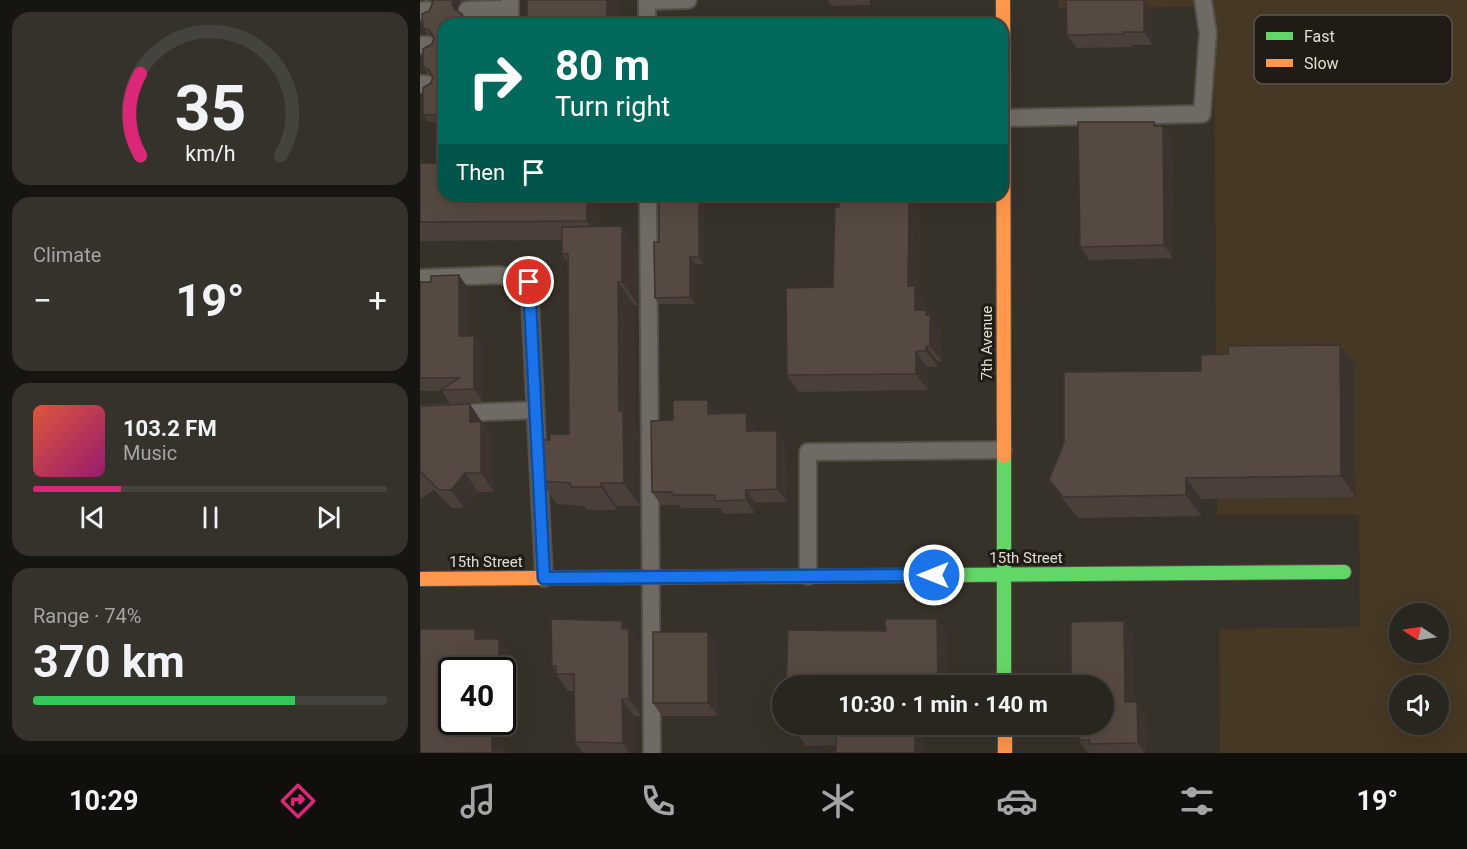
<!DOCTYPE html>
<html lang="en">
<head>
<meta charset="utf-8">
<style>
  body { margin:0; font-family:Roboto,sans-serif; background:#35322c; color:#f1f3f6; height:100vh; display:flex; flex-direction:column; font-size:22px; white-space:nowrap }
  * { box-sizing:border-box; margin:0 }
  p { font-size:20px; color:#a5a5a4 }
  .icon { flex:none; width:33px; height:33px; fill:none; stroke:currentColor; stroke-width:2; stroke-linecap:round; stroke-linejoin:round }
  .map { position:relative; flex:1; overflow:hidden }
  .side { display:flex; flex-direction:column; gap:12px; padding:12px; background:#171511; width:420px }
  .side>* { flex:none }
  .guide { position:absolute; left:18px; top:18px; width:570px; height:183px; border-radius:18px; box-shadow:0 6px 24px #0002,0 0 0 2px #45433d; background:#00695c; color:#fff; overflow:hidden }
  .needle { width:39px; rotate:282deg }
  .buttons { position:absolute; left:969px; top:603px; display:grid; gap:12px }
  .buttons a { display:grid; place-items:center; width:60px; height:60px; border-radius:50%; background:#29261f; box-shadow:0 6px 24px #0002,0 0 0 2px #45433d; font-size:30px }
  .speed { position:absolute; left:18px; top:657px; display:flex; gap:12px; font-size:30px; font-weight:700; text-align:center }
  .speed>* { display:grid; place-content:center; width:78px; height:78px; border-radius:50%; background:#29261f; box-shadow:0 6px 24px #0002,0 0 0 2px #45433d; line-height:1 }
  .speed .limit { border:3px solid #111; border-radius:9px; background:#fff; color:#111 }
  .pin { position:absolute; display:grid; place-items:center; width:51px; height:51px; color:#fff; margin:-26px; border:3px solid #fff; border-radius:50%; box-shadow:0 2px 6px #0007 }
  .me { position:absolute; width:66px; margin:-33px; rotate:270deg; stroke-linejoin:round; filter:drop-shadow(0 0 4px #0008) }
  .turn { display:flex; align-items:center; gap:21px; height:126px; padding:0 18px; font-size:27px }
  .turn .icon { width:78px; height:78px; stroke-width:2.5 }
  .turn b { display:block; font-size:42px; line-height:51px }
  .then { display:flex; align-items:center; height:57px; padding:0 18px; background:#0003; gap:12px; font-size:22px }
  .big { font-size:45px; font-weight:700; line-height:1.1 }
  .side .tile { flex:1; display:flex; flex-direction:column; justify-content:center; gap:9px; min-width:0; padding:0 21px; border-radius:18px; background:#35322c }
  .side .dial { align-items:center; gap:0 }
  .dial svg { height:156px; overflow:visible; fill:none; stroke:#45433d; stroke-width:7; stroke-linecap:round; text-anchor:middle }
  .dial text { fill:#f1f3f6; stroke:none }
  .song { display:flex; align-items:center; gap:18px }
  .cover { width:72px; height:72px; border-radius:9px; background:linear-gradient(135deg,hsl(10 70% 55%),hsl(320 70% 35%)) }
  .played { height:6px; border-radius:3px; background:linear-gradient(90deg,#db2777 25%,#45433d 25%) }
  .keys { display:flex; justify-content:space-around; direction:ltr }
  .heat { display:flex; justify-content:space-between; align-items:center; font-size:33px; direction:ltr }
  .charge { height:9px; border-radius:4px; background:linear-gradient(90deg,#34c759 74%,#45433d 0) }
  .trip { position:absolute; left:352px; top:675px; width:342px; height:60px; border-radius:30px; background:#29261f; box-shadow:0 6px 24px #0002,0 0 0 2px #45433d; font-weight:700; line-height:60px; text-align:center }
  .dock { display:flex; height:96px; justify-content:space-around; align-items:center; background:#100f0c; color:#a5a5a4 }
  .dock .icon { width:42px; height:42px }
  .dock .on { color:#db2777 }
  .dock b { font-size:27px; color:#f1f3f6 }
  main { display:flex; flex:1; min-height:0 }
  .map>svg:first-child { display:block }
</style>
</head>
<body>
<main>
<section class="side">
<div class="tile dial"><svg viewBox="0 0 100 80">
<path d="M14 69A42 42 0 1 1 86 69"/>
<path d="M14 69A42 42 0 0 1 14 27" stroke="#db2777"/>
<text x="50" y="56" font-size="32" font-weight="700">35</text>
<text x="50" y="72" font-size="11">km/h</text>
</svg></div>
<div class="tile"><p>Climate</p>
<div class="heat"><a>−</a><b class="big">19°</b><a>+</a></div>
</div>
<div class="tile">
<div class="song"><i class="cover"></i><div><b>103.2 FM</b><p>Music</p></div></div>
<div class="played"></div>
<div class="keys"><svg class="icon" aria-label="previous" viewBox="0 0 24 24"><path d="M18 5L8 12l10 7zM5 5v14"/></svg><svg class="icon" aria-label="pause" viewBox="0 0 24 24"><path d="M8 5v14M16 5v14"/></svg><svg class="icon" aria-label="next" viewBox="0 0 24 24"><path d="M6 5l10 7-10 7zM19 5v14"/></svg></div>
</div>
<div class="tile"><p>Range · 74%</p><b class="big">370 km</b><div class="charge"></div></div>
</section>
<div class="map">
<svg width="1047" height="753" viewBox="0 0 1047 753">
  <rect width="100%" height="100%" fill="#373229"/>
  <g fill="#453824" fill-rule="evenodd">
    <polygon points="638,0 779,0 779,7 638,8"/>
    <path d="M 794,0 L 1047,0 L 1047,753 L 800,753 L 799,629 L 940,627 L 939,515 L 797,515 ZM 980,614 L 1018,614 L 1018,652 L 980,652 ZM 980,686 L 1018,686 L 1018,724 L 980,724 Z"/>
  </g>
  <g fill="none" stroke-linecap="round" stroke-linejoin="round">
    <g stroke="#545048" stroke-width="20">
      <g id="lane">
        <polyline points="90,0 90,24"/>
        <polyline points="227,0 227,24"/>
        <polyline points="227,1 268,0"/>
        <polyline points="47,10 90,9"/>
        <polyline points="0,11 7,10"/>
        <polyline points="0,45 8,45"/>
        <polyline points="0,84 7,84"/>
        <polyline points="583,118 782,114 788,33 783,0"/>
        <polyline points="228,195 232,753"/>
        <polyline points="0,278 80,275 109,282 124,578"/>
        <polyline points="0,415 115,410"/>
        <polyline points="388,576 388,452 583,450"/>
      </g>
    </g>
    <g stroke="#545048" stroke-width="16">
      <g id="fast">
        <polyline points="584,456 584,686"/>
        <polyline points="422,576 924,572"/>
      </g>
    </g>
    <g stroke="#545048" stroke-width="16">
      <g id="slow">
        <polyline points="583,0 584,456"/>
        <polyline points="0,579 422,576"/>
        <polyline points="585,724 585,753"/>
      </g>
    </g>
    <use href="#lane" stroke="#6f6b64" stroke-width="16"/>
    <use href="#fast" stroke="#63d668" stroke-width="14"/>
    <use href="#slow" stroke="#ff974d" stroke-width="14"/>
  </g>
  <g fill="#4a3f39" fill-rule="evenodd">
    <polygon points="8,0 45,0 41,1 37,10 37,11 42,14 47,20 24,24 24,122 8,122 3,115 13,77 12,75 7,74 3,67 14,38 13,36 7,34 3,28 13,2"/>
    <polygon points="408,0 450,0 450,5 412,6"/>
    <polygon points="733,13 733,45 712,45 713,47 656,48 647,35"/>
    <polygon points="736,126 752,139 753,258 669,260 660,247"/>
    <polygon points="0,163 180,195 180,227 218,249 218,305 214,305 215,427 219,434 220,506 196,506 197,510 167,510 164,506 137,504 121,481 130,440 149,434 148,263 142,254 142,240 0,241"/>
    <polygon points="239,195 284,264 275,264 275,304 239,304 235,298 239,242"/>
    <polygon points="419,195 500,195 499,292 507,303 507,311 521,331 522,362 518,362 518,367 507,367 508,390 379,392 367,375 413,287 419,207"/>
    <polygon points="0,282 48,288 48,336 54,336 63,349 63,402 30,403 22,391 0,391"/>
    <polygon points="920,345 935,366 936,497 781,499 781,516 658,518 644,501 629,480 781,371 808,354"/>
    <polygon points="0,406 63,423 63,424 74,440 74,492 58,492 44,508 32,508 14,490 0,499"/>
    <polygon points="297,413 297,414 326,413 335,426 335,431 357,431 366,444 367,502 335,503 335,513 304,514 300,508 261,508 259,505 241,505 232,492 253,420"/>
    <polygon points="202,621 207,629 209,629 221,646 221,716 214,716 214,753 163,753 155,742 154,691 148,691 136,674 136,672 132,666"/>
    <path d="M 0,629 L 55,629 L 62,639 L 79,639 L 91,656 L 92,694 L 84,694 L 84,751 L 86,751 L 88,753 L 0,753 ZM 32,670 L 82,670 L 82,722 L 32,722 Z"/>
    <polygon points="288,632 297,645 298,716 242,716 233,703"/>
    <polygon points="713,634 714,702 717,702 726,715 727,753 668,753 659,740"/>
    <polygon points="377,724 504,724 504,753 416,745 386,746 377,733"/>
  </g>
  <g fill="#3c332e">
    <polygon points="33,0 40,0 41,1 37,10 38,16 34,9 32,3"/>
    <polygon points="187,0 199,0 200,24 187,24"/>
    <polygon points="724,0 733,13 733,45 724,32"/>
    <polygon points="42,14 47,20 47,24 42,24"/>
    <polygon points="734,122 743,134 743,126 752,139 753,258 744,245"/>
    <polygon points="167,195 180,195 180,240 167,221"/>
    <polygon points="279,195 284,195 284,264 279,257"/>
    <polygon points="489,195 500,195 499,292 507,303 507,311 521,331 522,362 510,346 495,310 488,286"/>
    <polygon points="202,226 218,249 218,305 202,282"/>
    <polygon points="270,257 275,264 275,304 270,297"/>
    <polygon points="39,275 48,288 48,349 39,336"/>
    <polygon points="198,282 214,305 215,427 219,434 220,506 204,483 199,411"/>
    <polygon points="54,336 63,349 63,402 54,389"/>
    <polygon points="920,345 935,366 936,497 921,476"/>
    <polygon points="506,346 518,362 518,367 506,351"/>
    <polygon points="496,351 507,367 508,390 496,374"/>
    <polygon points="288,400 297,413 297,427 288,414"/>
    <polygon points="50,404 74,440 74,492 61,473 50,422"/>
    <polygon points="326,413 335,426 336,444 327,431"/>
    <polygon points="357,431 366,444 367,502 357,489"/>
    <polygon points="45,473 58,492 44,508 31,490"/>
    <polygon points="766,478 781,499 781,516 766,495"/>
    <polygon points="181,483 196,506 197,510 181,487"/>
    <polygon points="326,490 335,503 335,513 326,500"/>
    <polygon points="517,619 526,632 526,686 518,686"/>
    <polygon points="202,621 209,632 209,629 221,646 221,716 209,699"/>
    <polygon points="704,621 713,634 714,715 705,702"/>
    <polygon points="55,629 67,646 55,639"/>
    <polygon points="288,632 297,645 298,716 288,703"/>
    <polygon points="79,639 91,656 92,694 82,681 82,670 79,670"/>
    <polygon points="82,693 84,694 84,753 72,751 72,722 82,722"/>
    <polygon points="202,699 214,716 214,753 209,753 203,743"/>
    <polygon points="717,702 726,715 727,753 724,753 718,743"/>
    <rect x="495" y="724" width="9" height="29"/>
  </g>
  <g fill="#564942" stroke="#3c332e" stroke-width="1.5">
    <polygon points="12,0 33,0 32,3 34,9 42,14 42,24 24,24 24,115 3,115 3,88 11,83 13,77 8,69 3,67 3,49 12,44 14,38 9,30 3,28 2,14 9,11 13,2"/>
    <rect x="107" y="0" width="80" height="24"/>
    <polygon points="646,0 724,0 724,32 703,32 704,34 647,35"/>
    <polygon points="658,122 734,122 734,126 743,126 744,245 660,247"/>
    <polygon points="0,163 24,163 24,195 167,195 167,221 0,222"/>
    <polygon points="239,195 279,195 279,257 270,257 270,297 235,298 234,242 239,242"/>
    <polygon points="419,195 489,195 488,286 495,286 495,310 506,310 506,315 510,315 510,346 506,346 506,351 496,351 496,374 367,375 366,288 413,287 415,207 419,207"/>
    <polygon points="202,226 202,282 198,282 199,411 203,411 204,483 181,483 181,487 151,487 150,483 121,481 120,440 130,440 130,434 149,434 148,254 142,254 142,227"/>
    <polygon points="39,275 39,336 54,336 54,389 21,390 39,378 0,378 0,282 11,282 11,276"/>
    <polygon points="920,345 921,476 766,478 766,495 643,497 629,480 644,442 644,372 781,371 781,355 808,354 808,346"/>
    <polygon points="253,400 288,400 288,414 326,413 327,431 357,431 357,489 326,490 326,500 295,501 295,495 252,495 252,492 232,492 231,421 253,420"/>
    <polygon points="50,404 50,422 61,422 61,473 45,473 31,490 19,490 1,472 0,473 0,406"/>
    <polygon points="131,619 202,621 202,629 209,629 209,699 202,699 203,743 155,742 154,674 136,674 136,666 132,666"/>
    <polygon points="465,619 517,619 518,686 366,686 368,630 466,631"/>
    <polygon points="704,621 705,702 717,702 718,743 670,744 669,740 659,740 659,724 684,724 684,686 651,686 651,622"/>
    <polygon points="0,629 55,629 55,639 79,639 79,670 32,670 32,722 72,722 72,751 86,751 86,753 0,753"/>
    <rect x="233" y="632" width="55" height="71"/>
    <polygon points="377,724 495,724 495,753 416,753 416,733 377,733"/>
  </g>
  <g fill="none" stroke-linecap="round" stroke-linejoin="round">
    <g stroke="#114b97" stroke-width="15">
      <polyline id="route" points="109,282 124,578 514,575"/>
    </g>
    <use href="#route" stroke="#1a73e8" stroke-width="10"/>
  </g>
  <g text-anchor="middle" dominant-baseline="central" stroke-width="6" stroke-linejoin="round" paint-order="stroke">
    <g font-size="15" fill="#e1dbd1" stroke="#201c15">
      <text transform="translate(567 343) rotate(-90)">7th Avenue</text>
      <text x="606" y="558">15th Street</text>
      <text x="66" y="562">15th Street</text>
    </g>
  </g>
  <rect x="834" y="15" width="198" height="69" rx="9" fill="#201c15" stroke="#5a554d" stroke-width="1.5"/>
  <rect x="846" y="32" width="27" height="8" fill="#63d668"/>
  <rect x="846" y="59" width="27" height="8" fill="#ff974d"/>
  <g font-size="16" fill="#e1dbd1">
    <text x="884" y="42">Fast</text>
    <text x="884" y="69">Slow</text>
  </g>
</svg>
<div class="buttons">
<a><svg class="needle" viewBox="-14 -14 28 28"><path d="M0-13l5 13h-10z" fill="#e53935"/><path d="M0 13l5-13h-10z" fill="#a5a5a4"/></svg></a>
<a><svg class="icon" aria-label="sound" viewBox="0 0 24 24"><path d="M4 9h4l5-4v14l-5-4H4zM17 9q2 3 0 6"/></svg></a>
</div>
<div class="speed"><div class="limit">40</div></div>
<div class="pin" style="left:109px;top:282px;background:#d93025"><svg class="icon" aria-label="arrive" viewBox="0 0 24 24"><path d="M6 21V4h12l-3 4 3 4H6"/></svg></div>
<svg class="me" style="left:514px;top:575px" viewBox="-20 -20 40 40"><circle r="17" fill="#1a73e8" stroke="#fff" stroke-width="3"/><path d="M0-11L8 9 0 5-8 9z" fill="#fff"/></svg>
<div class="trip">10:30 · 1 min · 140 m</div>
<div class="guide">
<div class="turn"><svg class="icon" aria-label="right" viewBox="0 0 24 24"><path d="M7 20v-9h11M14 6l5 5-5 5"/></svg><div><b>80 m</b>Turn right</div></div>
<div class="then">Then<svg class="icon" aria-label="arrive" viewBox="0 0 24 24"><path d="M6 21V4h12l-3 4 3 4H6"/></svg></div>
</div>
</div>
</main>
<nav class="dock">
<b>10:29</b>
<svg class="icon on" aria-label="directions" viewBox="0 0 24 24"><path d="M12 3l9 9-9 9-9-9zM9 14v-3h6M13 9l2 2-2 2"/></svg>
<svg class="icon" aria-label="music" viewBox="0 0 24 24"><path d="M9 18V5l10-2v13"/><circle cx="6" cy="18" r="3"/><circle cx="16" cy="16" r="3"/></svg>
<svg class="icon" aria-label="phone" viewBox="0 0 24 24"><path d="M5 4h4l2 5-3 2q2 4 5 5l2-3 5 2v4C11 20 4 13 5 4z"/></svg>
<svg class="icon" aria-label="climate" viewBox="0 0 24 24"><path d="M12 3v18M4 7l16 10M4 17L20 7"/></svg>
<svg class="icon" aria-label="car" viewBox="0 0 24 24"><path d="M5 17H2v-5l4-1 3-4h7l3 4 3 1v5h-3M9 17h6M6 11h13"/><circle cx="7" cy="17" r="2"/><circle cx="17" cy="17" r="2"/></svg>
<svg class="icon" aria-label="filters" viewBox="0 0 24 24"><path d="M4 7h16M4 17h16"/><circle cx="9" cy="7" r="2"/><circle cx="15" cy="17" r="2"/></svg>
<b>19°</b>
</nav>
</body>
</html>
